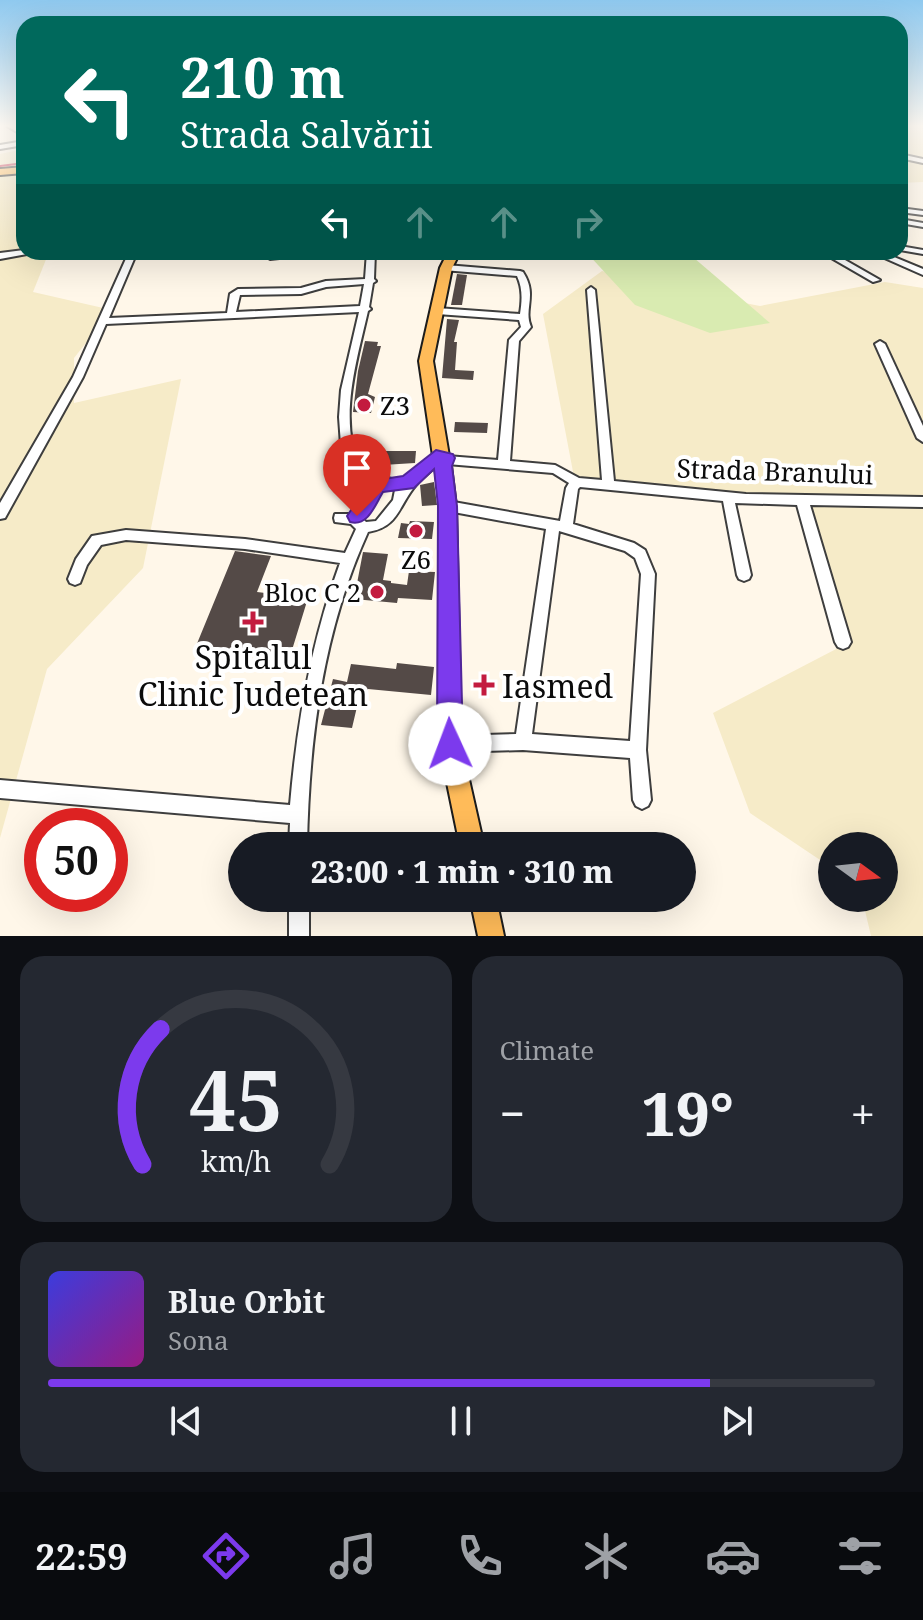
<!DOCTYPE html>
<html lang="en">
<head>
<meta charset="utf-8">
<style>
  body { margin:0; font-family:"Noto Serif",serif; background:#242831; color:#f1f3f6; height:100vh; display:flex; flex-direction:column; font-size:30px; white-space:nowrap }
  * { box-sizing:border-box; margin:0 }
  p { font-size:26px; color:#9ea1a6 }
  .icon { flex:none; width:44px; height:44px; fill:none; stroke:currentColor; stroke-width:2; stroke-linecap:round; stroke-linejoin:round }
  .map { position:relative; height:936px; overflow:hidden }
  .details { display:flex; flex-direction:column; gap:20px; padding:20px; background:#0d0f14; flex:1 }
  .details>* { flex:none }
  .banner { position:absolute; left:16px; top:16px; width:892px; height:244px; border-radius:24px; box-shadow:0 8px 32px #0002; background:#00695c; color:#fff; overflow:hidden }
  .needle { width:52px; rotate:105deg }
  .fabs { position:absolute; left:818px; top:832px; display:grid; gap:16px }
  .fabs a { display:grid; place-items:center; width:80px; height:80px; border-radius:50%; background:#171b24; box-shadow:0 8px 32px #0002; font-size:40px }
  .speed { position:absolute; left:24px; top:808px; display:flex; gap:16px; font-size:40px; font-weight:700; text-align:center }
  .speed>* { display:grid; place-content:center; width:104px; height:104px; border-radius:50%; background:#171b24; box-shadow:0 8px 32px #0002; line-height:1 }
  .speed .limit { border:12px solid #d22; background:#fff; color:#111 }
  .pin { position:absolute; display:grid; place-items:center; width:68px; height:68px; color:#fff; margin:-82px -34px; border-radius:50% 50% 50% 0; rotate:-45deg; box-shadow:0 0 8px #0007 }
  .pin .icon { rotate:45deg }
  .me { position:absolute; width:88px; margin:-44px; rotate:358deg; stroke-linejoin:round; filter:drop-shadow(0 0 6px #0008) }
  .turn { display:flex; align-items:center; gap:28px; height:168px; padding:0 32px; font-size:36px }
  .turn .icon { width:104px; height:104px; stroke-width:2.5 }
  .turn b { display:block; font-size:56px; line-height:68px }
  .lanes { display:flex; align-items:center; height:76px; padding:0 32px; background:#0003; justify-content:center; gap:40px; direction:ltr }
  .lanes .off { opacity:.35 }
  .big { font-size:60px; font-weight:800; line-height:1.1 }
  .details .tile { flex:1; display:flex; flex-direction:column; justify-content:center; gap:12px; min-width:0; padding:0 28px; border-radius:24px; background:#242831 }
  .details .dial { align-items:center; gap:0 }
  .dial svg { height:208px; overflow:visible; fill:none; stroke:#363941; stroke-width:7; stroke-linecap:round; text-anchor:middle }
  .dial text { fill:#f1f3f6; stroke:none }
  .song { display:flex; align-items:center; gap:24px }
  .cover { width:96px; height:96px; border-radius:12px; background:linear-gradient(135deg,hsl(240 70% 55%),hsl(310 70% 35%)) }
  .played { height:8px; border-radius:4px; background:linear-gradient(90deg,#7c3aed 80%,#363941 80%) }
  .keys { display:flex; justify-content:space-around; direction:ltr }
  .heat { display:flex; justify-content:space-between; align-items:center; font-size:44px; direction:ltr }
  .details .tiles { flex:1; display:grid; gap:20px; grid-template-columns:1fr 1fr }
  .tile:last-child { grid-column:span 2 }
  .trip { position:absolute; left:228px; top:832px; width:468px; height:80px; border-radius:40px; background:#171b24; box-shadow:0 8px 32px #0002; font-weight:800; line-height:80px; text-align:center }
  .tab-bar { display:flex; height:128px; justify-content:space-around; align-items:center; background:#090b0e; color:#9ea1a6 }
  .tab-bar .icon { width:56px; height:56px }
  .tab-bar .current { color:#7c3aed }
  .tab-bar b { font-size:36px; color:#f1f3f6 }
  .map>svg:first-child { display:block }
</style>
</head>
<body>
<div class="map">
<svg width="923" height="936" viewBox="0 0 923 936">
  <rect width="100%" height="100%" fill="#fff7e9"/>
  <g fill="#f6ebc8">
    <polygon points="900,126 923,126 923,182 900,183"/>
    <polygon points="24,149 24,252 49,252 33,292 112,310 74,358 74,403 181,379 143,568 47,669 0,838 0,154"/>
    <polygon points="602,271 648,284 760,306 885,282 923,288 923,936 871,936 862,898 884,898 884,846 832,846 832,868 750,813 713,713 840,647 801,500 574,477 543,314"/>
  </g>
  <polygon fill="#d9ebb1" points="586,252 687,252 770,323 710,333 635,305"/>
  <g fill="#544a47">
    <polygon points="457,274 467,275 462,305 451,305"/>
    <polygon points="447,319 459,320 454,342 457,342 455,370 474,371 473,380 442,378"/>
    <polygon points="365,341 378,342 377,346 381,346 368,394 375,397 371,413 353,412 358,371"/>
    <polygon points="455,422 488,423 487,433 454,432"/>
    <polygon points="385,451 416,451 415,463 383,465"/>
    <polygon points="434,482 437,505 422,506 420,485"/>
    <polygon points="410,521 434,522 432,539 398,538 401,523 409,524"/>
    <polygon points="235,551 271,556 257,592 308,598 288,663 196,646"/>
    <polygon points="363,552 388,554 383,580 391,581 391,583 407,585 409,571 435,572 432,600 398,598 397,603 354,599"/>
    <polygon points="397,663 434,667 431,695 368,689 366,694 360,694 352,728 321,725 333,679 347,682 351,664 396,669"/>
  </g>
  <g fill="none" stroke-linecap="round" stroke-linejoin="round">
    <g stroke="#3e3e3e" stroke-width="4">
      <g id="minor">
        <polygon points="7,126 15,126 24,131 24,136"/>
        <polygon points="24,141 24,145 0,149 0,145"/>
        <polygon points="900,154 923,159 923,163 900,158"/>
        <polygon points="900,208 923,211 923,215 900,212"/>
        <polygon points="900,219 923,223 923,227 900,223"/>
        <polygon points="900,246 923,250 923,254 900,250"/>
        <polygon points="24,250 24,252 28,252 27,254 0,259 0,253"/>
        <path d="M 129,252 L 137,252 L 109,318 L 227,313 L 230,294 L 238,289 L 301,288 L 326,281 L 365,279 L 367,252 L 375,252 L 374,279 L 376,281 L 373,283 L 369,307 L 371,309 L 368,311 C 357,360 337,422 361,470 C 364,475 370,479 374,484 L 388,478 L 404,483 L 429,459 L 437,459 L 439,462 C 432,471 423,477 416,485 C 398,506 399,527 368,532 C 323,631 309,739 307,846 L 289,846 L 290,823 L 0,798 L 0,780 L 290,805 C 297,722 311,642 340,563 L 245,549 L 126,540 L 101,545 L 87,565 L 80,583 L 75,585 L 70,583 L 68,579 L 76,559 L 92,536 L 126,530 L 245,539 L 345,553 L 356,529 L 351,524 L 335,522 L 334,518 L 335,514 L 352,514 L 365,491 L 350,472 L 341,445 L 339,417 L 341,390 L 359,312 L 106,324 L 83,377 L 5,518 L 0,519 L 0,503 L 73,377 ZM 364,284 L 360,306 L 236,312 L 240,295 L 301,294 L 326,287 ZM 388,488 L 395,490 L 393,500 L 376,521 L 366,522 L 364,520 C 366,505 374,494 388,488 Z"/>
        <polygon points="288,252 321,252 317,254 270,259 266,256 270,253"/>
        <polygon points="821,252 831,252 880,280 873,282"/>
        <polygon points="871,252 882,252 923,269 923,275"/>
        <path d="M 446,265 L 520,271 L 523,272 C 538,295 523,309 531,327 L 519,341 L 510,461 L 555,465 L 579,478 L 602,480 L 587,290 L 591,287 L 595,290 L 614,481 L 746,494 L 923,497 L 923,507 L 810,505 L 851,642 L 848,647 L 843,649 L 838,647 L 835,642 L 797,505 L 735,503 L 751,575 L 749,579 L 744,581 L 739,579 L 737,575 L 723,501 L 580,487 L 578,489 L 573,524 L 634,543 L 645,550 L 655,574 L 646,750 L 651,800 L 648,806 L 642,809 L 636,806 L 633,800 L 630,758 L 523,750 L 450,752 L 444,750 L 442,744 L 444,738 L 450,736 L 516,734 L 546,529 L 448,511 L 444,509 L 442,506 L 444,503 L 448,501 L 560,521 L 566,488 L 569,483 L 553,473 L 447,464 L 441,460 L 447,456 L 498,460 L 509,340 L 521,327 L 519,320 L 437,314 L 432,311 L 437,308 L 520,314 C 522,301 523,289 517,276 L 443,270 L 443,266 ZM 559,531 L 625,551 L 635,558 L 641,574 L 630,741 L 532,734 Z"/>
        <polygon points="880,341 885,344 923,426 923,442 917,438 875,344"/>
        <rect x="289" y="898" width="20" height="38"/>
      </g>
    </g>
    <g stroke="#1c1c1c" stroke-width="4">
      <g id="major">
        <polygon points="24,167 24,173 0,175 0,169"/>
        <polygon points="448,252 460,252 452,268 433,361 449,456 444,461 451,466 456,506 461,744 484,846 460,846 439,744 440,506 435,466 440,461 433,456 419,361 440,268"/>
        <polygon points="470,898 496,898 504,936 478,936"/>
      </g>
    </g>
    <use href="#minor" fill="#fff" fill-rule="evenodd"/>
    <use href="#major" fill="#ffbb59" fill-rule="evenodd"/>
    <polyline stroke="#c31b3f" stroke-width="2" points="0,166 24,163"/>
  </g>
  <linearGradient id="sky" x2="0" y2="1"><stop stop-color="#8fc9ef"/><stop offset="0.49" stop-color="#fffbf5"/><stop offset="1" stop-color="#fffbf5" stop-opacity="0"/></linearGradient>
  <rect width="923" height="257" fill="url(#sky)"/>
  <path fill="#7c3aed" stroke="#51269a" stroke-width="2" d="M 436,450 L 453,454 L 455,458 L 452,466 L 457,506 L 463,744 L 459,753 L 450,757 L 441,753 L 437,744 L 438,506 L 434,469 L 414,488 L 383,492 C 375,505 368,527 350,522 L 347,516 L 371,481 L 403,476 Z"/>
  <g fill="#c31b3f" stroke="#fff" stroke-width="3">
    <circle cx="364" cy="405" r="8"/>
    <circle cx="416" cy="531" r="8"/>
    <circle cx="377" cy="592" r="8"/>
    <path d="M249 610h8v8h8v8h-8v8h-8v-8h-8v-8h8z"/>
    <path d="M480 673h8v8h8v8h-8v8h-8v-8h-8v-8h8z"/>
  </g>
  <g text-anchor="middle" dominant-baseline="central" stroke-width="8" stroke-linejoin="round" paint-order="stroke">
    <g font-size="26" fill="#0b0b0b" stroke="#fff" text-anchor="start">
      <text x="380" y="405">Z3</text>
      <text x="416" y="559" text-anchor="middle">Z6</text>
      <text x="361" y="592" text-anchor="end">Bloc C 2</text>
    </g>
    <g font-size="26" fill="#0b0b0b" stroke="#fff">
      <text transform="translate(775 471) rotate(2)">Strada Branului</text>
    </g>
    <g font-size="32" fill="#0b0b0b" stroke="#fff">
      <text x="253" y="656">Spitalul<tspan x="253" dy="37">Clinic Judetean</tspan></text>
      <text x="502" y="685" text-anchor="start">Iasmed</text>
    </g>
  </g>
</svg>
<div class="fabs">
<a><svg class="needle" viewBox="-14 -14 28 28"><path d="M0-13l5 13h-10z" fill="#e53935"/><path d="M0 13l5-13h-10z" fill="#9ea1a6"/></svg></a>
</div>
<div class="speed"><div class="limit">50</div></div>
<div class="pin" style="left:357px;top:516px;background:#d93025"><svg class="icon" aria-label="arrive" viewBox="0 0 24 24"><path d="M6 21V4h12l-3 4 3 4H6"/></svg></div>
<svg class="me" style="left:450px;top:744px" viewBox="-20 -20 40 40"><circle r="19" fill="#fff"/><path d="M0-13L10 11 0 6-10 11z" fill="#7c3aed"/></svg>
<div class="trip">23:00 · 1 min · 310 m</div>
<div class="banner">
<div class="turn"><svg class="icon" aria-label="left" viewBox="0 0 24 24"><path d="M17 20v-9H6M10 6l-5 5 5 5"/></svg><div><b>210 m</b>Strada Salvării</div></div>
<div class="lanes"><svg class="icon" aria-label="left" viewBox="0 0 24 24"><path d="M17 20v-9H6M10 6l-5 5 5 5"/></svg><svg class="icon off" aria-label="ahead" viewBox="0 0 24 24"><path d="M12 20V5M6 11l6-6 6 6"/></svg><svg class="icon off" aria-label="ahead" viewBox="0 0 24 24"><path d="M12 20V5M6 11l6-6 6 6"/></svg><svg class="icon off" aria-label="right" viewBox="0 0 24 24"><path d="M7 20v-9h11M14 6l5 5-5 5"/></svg></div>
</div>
</div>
<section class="details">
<div class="tiles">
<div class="tile dial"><svg viewBox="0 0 100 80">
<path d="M14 69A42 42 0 1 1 86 69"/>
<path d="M14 69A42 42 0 0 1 21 17" stroke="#7c3aed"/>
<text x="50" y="56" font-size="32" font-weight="700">45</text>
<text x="50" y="72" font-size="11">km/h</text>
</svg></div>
<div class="tile"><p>Climate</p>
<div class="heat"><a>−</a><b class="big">19°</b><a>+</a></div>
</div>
<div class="tile">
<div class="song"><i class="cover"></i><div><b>Blue Orbit</b><p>Sona</p></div></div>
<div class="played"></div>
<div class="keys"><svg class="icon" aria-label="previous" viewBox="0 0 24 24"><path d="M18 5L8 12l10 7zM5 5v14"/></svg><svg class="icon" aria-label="pause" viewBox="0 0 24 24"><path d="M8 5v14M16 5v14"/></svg><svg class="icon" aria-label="next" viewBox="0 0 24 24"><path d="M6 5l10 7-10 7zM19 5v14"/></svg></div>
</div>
</div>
</section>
<nav class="tab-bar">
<b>22:59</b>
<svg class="icon current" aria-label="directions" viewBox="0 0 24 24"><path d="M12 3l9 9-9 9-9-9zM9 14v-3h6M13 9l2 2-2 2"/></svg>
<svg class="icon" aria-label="music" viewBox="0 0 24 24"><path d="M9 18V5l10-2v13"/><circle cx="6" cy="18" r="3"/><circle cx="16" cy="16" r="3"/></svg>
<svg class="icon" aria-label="phone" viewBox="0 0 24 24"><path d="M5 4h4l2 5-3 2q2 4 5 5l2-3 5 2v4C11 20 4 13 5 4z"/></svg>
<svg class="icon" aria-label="climate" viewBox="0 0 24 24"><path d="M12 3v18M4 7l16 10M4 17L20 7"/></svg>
<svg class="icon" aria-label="car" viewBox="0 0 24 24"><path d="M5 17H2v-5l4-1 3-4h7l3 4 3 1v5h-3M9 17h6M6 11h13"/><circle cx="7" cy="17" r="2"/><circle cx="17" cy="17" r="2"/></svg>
<svg class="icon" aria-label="filters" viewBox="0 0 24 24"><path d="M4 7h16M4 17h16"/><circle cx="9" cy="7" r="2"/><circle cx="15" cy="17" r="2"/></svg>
</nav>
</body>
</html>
